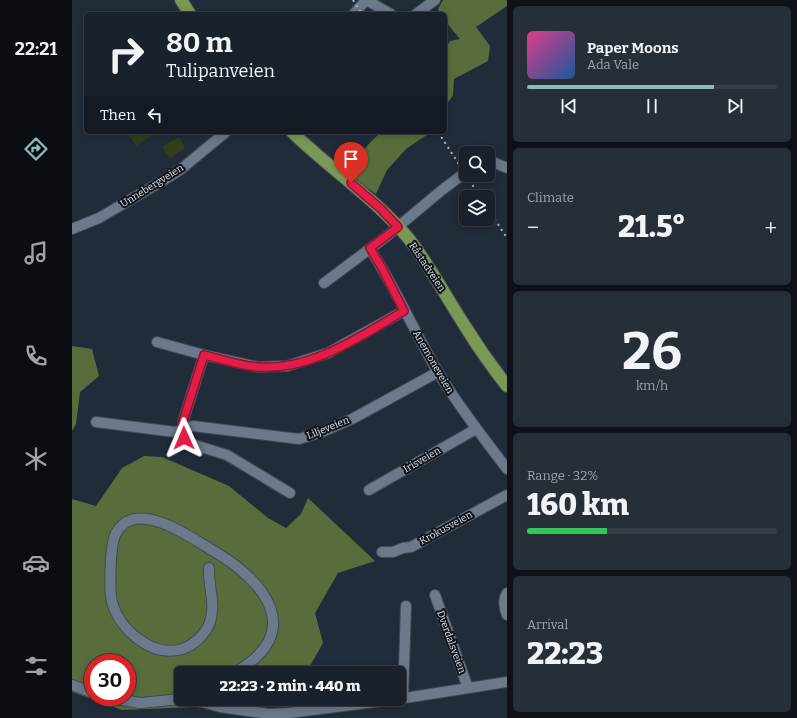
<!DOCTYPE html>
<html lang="en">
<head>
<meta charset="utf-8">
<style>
  body { margin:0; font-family:Bitter,serif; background:#262e38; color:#f1f3f6; height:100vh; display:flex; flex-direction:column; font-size:15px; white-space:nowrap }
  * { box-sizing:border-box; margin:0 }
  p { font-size:13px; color:#9fa3a9 }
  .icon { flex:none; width:22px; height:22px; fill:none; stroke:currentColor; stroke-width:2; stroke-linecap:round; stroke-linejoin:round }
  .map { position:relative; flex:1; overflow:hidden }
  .drawer { display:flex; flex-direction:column; gap:6px; padding:6px; background:#0e1218; width:290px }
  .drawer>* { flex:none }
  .banner { position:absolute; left:12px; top:12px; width:363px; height:122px; border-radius:6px; box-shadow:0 2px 10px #0003,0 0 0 1px #373e48; background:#19212c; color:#f1f3f6; overflow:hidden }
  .controls { position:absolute; left:387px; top:146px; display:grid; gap:8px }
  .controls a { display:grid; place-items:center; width:36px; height:36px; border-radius:6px; background:#19212c; box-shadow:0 2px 10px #0003,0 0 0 1px #373e48; font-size:20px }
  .speed { position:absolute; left:12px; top:654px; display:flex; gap:8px; font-size:20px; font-weight:700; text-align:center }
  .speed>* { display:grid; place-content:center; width:52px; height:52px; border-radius:50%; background:#19212c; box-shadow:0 2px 10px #0003,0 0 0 1px #373e48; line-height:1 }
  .speed .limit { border:6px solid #d22; background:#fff; color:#111 }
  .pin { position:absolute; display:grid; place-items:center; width:34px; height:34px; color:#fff; margin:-41px -17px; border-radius:50% 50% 50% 0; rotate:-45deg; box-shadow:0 0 4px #0007 }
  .pin .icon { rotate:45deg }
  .me { position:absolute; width:44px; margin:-22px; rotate:359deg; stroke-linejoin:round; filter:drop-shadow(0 0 3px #0008) }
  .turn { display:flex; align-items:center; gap:14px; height:84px; padding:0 16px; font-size:18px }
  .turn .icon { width:52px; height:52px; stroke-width:2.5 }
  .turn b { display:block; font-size:28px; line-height:34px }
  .then { display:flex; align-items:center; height:38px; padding:0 16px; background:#0003; gap:8px; font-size:15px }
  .big { font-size:30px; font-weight:800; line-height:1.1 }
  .drawer .widget { flex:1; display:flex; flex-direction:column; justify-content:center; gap:6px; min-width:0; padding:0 14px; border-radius:6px; background:#262e38 }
  .drawer .dial { align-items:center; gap:0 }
  .dial b { font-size:52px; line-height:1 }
  .song { display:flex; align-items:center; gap:12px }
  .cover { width:48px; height:48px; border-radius:6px; background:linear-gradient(135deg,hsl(330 70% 55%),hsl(210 70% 35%)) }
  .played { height:4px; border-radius:2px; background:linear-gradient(90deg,#8bbbb9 75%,#373e48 75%) }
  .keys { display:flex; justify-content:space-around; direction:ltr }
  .heat { display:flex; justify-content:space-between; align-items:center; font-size:22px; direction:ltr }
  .charge { height:6px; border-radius:3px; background:linear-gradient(90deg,#34c759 32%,#373e48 0) }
  .trip { position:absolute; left:102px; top:666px; width:232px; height:40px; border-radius:6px; background:#19212c; box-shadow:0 2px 10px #0003,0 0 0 1px #373e48; font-weight:800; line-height:40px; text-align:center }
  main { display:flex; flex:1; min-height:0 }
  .tabs { display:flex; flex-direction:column; width:72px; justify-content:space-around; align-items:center; background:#0a0d12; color:#9fa3a9 }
  .tabs .icon { width:28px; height:28px }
  .tabs .active { color:#8bbbb9 }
  .tabs b { font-size:18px; color:#f1f3f6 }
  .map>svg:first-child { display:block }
</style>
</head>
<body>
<main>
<nav class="tabs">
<b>22:21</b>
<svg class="icon active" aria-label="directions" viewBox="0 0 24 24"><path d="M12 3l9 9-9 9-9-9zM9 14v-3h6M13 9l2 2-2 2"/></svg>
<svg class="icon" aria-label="music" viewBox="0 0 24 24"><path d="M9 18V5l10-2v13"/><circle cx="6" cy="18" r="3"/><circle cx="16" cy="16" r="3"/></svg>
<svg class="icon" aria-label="phone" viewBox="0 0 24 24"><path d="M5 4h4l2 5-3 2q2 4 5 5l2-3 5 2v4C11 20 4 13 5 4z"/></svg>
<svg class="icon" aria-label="climate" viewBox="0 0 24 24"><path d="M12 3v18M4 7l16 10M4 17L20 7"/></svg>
<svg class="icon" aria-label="car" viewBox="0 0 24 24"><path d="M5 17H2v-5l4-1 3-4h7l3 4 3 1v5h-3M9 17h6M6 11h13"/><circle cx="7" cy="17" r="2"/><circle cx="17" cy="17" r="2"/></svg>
<svg class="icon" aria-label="filters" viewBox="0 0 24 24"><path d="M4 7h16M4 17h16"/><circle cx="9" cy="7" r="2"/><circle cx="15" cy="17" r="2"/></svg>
</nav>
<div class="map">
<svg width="435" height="718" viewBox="0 0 435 718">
  <rect width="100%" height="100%" fill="#212c3b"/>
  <g fill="#313f1a">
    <polygon points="55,132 84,132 64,146"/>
    <polygon points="106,137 110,142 113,148 98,158 93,153 91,146"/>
  </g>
  <g fill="#596d3c" fill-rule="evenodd">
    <polygon points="371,0 435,0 435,6 404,27 418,46 416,61 382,79 381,95 373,107 373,49 378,41 388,39 373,21 373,14 368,14 366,9"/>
    <path d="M 310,132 L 357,132 L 358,133 L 335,148 L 315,170 L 304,194 L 280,177 L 278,167 C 284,162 287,156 292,150 C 297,143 303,137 310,132 Z"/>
    <polygon points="0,346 20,349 27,376 8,392 4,424 0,431"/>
    <path d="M 72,456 L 90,457 L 157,486 L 196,518 L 214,528 L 229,514 L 236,498 L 303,561 L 266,573 L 243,613 L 251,643 L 234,673 L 109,673 L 109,699 L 165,699 L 150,706 L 50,710 L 0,692 L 0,499 L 24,506 L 50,468 ZM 21,663 L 55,663 L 55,697 L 21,697 Z"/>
  </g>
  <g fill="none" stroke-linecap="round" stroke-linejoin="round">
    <g stroke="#404a57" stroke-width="12">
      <g id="minor">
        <polyline points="282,14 294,0 319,14"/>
        <polyline points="344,14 363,0"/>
        <polyline points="416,162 421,162 435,168"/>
        <polyline points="0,229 27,218 92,180 108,170 154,132"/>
        <path d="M 298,249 C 324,288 342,332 366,372 C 386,406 411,437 435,469"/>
        <polyline points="252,283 315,236 370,190 394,172"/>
        <polyline points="85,342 132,355 186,367 215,366 256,353 332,311"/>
        <polyline points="132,355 111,421 112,438 116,443 155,455 218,493"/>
        <polyline points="24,422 103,432 121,426 227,439 250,432 280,419 366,372"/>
        <polyline points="297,490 404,429"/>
        <polyline points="310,552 321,552 331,548 339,547 435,495"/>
        <path d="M 137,568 C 136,586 144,604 138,622 C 134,634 122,645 110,649 C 80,658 48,630 40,602 C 37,589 38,544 44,533 C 48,526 55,520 63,519 C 87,515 120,538 140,550 C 193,581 235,632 162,673"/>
        <path d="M 435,593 C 431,600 432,608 435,615"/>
        <polyline points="363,595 396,688"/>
        <polyline points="0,685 21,693"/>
        <polyline points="34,697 68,703 109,699"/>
        <polyline points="331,698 334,606"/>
        <polyline points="111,699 130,702 148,707 197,714 217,713 326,699"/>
        <polyline points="327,699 435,682"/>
      </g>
    </g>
    <g stroke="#404a57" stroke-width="14">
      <g id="major">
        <polyline points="109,0 118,14"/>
        <path d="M 220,132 C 258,169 303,198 337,239 C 358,266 374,297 393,326 C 406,347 420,367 435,386"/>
      </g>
    </g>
    <use href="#minor" stroke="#6c798b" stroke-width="10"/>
    <use href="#major" stroke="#799854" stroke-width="12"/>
    <g stroke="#b3bbc6" stroke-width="2" stroke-dasharray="2 4" stroke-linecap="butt">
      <polyline points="281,0 290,14"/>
      <polyline points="366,132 394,175"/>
      <polyline points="394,175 408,197"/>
      <polyline points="416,209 435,238"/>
    </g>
  </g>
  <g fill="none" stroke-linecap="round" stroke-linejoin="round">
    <g stroke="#92132f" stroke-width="10">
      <path id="route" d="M 112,438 L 111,421 L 132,355 C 149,359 170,366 186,367 C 240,371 288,336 332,311 L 310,268 L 298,248 L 326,227 L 309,209 L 279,183"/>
    </g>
    <use href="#route" stroke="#e11d48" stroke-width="7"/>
  </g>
  <g text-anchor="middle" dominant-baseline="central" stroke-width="4" stroke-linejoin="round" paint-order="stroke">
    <g font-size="10" fill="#dbe2ec" stroke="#0f141b">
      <text transform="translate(80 186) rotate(-32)">Unnebergveien</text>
      <text transform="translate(355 267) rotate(56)">Råstadveien</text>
      <text transform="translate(361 362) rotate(60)">Anemoneveien</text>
      <text transform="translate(256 428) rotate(-22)">Liljeveien</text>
      <text transform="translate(350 460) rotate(-30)">Irisveien</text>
      <text transform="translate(374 528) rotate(-29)">Krokusveien</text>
      <text transform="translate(379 642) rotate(70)">Dverdalsveien</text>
    </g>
  </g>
</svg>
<div class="controls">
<a><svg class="icon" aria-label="search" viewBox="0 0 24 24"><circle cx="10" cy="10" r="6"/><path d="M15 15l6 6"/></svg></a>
<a><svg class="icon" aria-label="layers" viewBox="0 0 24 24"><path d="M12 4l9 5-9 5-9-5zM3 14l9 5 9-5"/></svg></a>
</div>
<div class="speed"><div class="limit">30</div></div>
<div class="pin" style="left:279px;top:183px;background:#d93025"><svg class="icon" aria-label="arrive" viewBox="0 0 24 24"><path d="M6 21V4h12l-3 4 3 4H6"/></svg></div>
<svg class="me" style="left:112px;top:438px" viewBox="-20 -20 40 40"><path d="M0-17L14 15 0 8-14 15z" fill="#e11d48" stroke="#fff" stroke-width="4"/></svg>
<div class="trip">22:23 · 2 min · 440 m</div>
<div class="banner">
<div class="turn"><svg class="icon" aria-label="right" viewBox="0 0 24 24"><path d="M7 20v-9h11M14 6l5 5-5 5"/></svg><div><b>80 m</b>Tulipanveien</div></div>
<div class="then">Then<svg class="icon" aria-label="left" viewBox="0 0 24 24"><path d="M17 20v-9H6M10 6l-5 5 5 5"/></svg></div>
</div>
</div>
<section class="drawer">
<div class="widget">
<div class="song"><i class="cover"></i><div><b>Paper Moons</b><p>Ada Vale</p></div></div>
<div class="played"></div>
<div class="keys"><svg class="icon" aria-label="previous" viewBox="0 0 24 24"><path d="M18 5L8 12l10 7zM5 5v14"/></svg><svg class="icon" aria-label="pause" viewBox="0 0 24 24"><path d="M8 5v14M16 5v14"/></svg><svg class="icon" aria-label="next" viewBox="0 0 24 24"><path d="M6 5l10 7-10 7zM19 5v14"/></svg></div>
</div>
<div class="widget"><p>Climate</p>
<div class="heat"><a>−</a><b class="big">21.5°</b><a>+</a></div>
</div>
<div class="widget dial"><b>26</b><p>km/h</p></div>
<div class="widget"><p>Range · 32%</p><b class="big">160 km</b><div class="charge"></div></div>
<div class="widget"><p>Arrival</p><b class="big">22:23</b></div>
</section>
</main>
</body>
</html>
